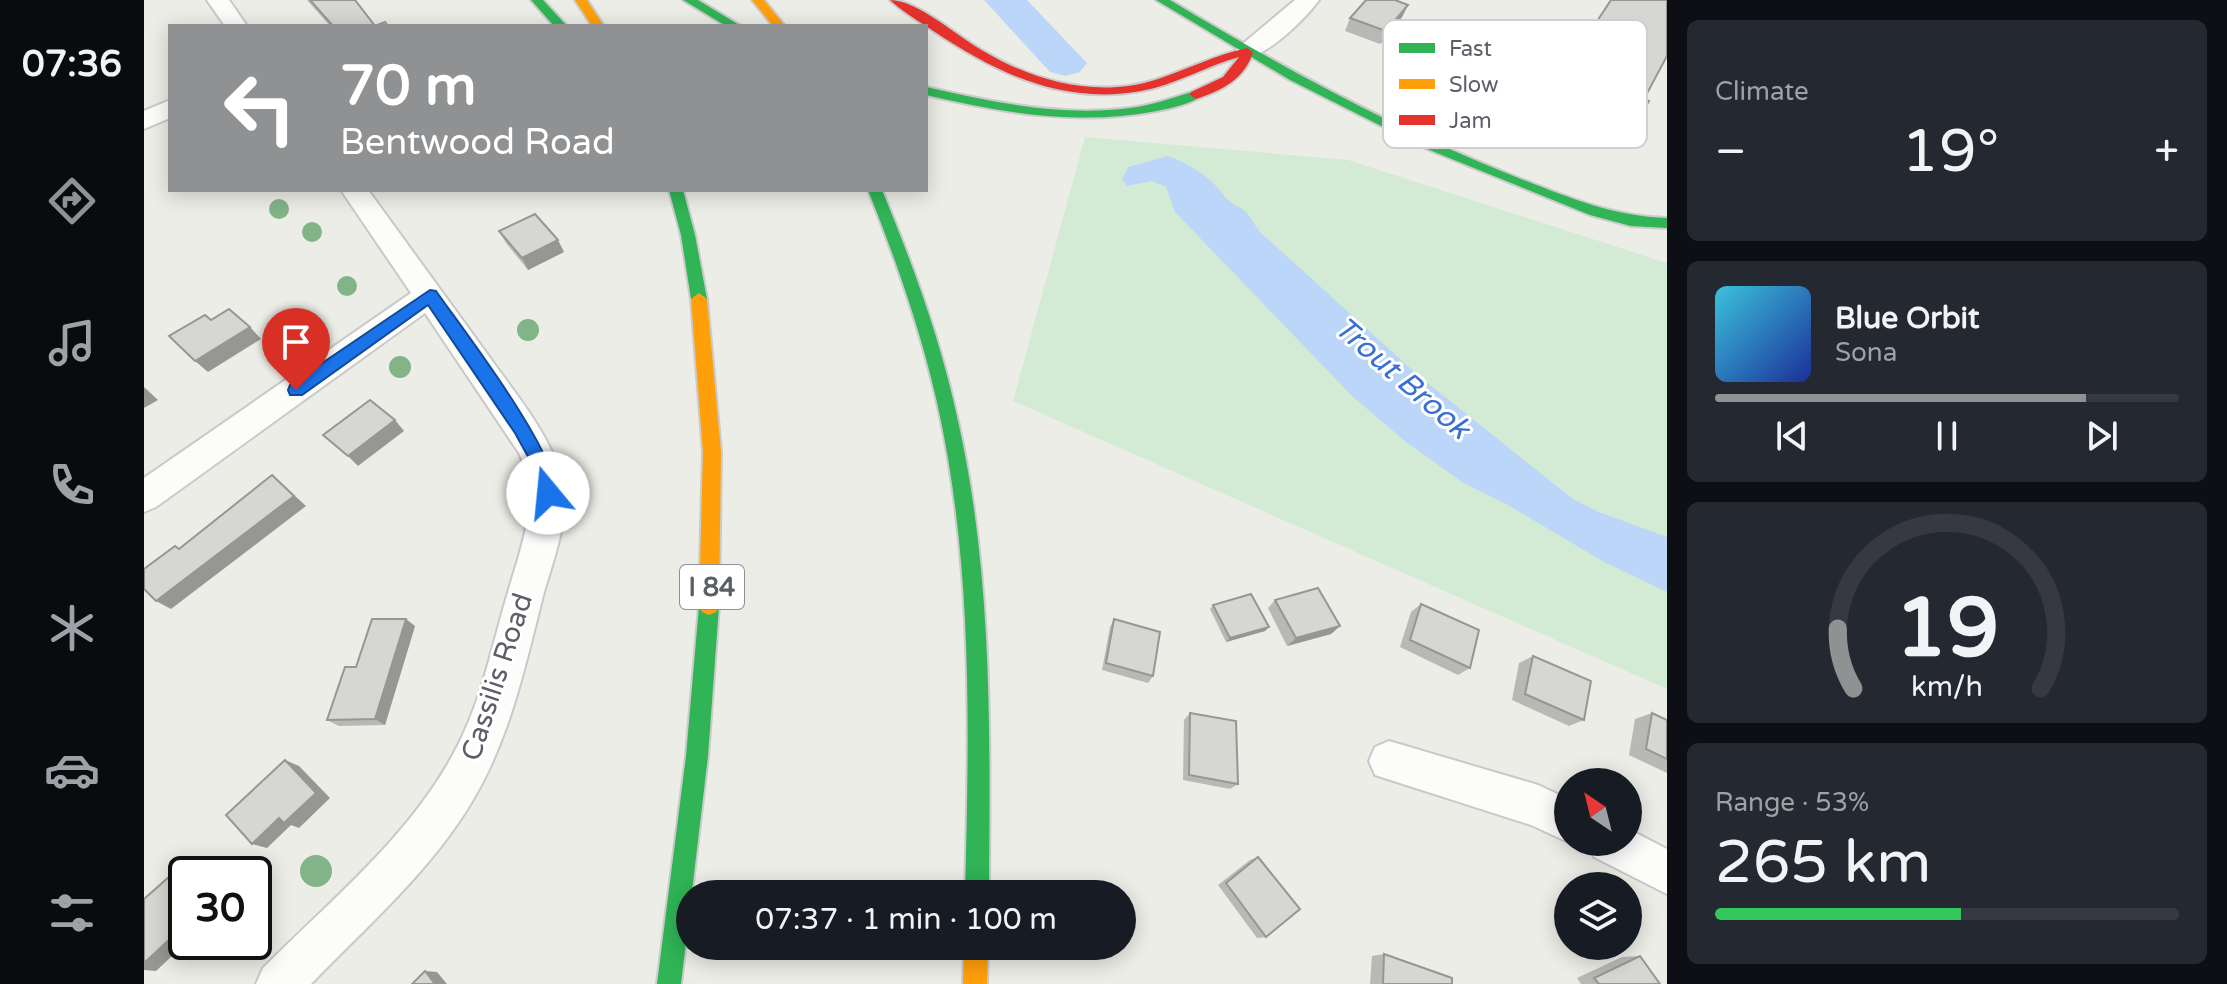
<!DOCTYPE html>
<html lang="en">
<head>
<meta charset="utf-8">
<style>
  body { margin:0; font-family:"Varela Round",sans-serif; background:#242831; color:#f1f3f6; height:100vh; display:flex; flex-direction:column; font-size:30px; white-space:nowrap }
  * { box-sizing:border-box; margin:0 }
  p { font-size:26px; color:#9ea1a6 }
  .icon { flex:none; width:44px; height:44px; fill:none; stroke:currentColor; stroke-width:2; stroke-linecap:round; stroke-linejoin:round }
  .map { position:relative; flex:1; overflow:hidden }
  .panel { display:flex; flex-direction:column; gap:20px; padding:20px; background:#0d0f14; width:560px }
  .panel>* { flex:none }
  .top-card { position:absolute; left:24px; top:24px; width:760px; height:168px; border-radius:0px; box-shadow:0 4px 20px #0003; background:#8f9193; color:#fff; overflow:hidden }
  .needle { width:52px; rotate:325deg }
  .fabs { position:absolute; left:1410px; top:768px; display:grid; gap:16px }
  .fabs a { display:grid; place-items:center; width:88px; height:88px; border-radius:50%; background:#171b24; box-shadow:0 4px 20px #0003; font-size:40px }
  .speed { position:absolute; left:24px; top:856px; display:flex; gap:16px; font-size:40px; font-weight:700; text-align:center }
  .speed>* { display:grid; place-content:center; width:104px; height:104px; border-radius:50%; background:#171b24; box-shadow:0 4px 20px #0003; line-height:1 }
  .speed .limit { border:4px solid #111; border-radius:12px; background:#fff; color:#111 }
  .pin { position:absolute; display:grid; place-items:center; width:68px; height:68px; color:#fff; margin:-82px -34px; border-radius:50% 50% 50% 0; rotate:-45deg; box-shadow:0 0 8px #0007 }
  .pin .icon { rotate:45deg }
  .me { position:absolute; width:88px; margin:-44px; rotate:343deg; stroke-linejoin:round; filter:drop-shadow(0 0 6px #0008) }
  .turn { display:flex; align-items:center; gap:28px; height:168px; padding:0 40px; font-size:36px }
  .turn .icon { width:104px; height:104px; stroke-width:2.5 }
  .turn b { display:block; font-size:56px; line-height:68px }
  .big { font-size:60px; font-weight:600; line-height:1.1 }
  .panel .widget { flex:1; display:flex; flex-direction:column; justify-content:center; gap:12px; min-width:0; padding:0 28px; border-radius:12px; background:#242831 }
  .panel .dial { align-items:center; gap:0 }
  .dial svg { height:208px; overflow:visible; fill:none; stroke:#363941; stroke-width:7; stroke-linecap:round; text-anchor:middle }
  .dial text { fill:#f1f3f6; stroke:none }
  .song { display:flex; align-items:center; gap:24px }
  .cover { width:96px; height:96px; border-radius:12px; background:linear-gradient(135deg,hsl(190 70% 55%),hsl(230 70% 35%)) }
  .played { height:8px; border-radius:4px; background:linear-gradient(90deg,#8f9193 80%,#363941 80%) }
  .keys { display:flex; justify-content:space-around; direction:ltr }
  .heat { display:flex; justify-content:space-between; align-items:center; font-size:44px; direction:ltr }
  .charge { height:12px; border-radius:6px; background:linear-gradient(90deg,#34c759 53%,#363941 0) }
  .trip { position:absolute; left:532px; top:880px; width:460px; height:80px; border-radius:40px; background:#171b24; box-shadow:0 4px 20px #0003; font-weight:600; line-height:80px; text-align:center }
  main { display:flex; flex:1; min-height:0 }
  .tab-bar { display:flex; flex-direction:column; width:144px; justify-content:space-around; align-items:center; background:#090b0e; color:#9ea1a6 }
  .tab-bar .icon { width:56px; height:56px }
  .tab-bar .on { color:#8f9193 }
  .tab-bar b { font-size:36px; color:#f1f3f6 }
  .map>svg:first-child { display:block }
</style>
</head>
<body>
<main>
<nav class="tab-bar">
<b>07:36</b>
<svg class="icon on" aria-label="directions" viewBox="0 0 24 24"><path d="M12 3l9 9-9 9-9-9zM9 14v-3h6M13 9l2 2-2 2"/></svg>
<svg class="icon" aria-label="music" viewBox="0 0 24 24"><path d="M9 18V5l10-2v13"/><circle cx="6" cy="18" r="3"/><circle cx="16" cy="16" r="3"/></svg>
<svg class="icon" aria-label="phone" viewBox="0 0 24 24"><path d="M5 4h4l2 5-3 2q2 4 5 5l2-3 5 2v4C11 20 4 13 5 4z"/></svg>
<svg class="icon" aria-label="climate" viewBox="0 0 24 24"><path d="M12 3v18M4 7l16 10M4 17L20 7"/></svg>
<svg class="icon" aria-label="car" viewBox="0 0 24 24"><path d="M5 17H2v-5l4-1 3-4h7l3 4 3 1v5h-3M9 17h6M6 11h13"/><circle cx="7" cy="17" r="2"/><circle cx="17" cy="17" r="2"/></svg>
<svg class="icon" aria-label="filters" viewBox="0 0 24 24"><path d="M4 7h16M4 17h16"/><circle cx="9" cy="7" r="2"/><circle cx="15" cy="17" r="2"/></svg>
</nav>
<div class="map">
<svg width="1523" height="984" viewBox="0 0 1523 984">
  <rect width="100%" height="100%" fill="#edede7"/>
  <polygon fill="#d3ebd4" points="941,137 1204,160 1523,263 1523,689 869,401"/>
  <path fill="#bbd6f8" d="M 1024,156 C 1045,163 1069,179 1080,196 C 1084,202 1095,206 1101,211 C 1107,217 1111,226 1116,232 L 1276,377 L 1429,499 L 1455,512 L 1523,537 L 1523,592 L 1460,562 L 1364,505 L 1318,482 L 1262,442 L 1209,397 L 1031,212 L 1022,187 L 1008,181 L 983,186 L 978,180 L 984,167 Z"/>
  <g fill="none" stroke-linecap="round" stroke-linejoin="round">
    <polygon fill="#bbd6f8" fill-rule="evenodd" points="840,0 883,0 943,63 936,72 921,76 906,72"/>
    <g stroke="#c9c9c9" stroke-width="4">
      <g id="street">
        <polygon points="63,0 85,0 103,26 81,26"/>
        <path d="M 1151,0 L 1175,0 C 1162,18 1118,63 1095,57 L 1091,52 L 1095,47 Z"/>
        <polygon points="26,100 26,118 0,129 0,111"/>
        <path d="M 197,190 L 224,190 C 263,244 302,297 341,351 C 367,388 399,425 415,468 C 430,508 411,554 400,592 C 382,662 367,735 330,798 C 289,869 224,925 167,984 L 112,984 L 119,968 C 188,899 270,833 314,745 C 339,696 349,641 365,589 C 378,544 397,498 375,453 L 281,313 L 12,507 L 0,512 L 0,478 L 267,293 Z"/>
        <polygon points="1245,741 1394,785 1424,799 1424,842 1387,825 1231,775 1225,761 1231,747"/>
        <polygon points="1484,829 1523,849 1523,894 1450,857 1444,842 1484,842"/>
      </g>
    </g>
    <g stroke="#cacccb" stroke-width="4">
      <g id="fast">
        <polygon points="387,0 399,0 423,26 410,26"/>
        <polygon points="539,0 554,0 597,26 582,26"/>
        <path d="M 1012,0 L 1026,0 C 1137,67 1251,129 1372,177 C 1421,196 1469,217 1523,218 L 1523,228 L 1487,226 L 1446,215 L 1283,149 L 1146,80 Z"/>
        <path d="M 782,87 C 848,102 917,117 986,108 C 1009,105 1030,97 1052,91 L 1058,95 C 1048,104 1027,108 1013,111 C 934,126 859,113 782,95 Z"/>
        <polygon points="525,190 539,190 551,235 563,299 555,305 547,299 537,235"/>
        <path d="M 724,190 L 738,190 C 769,265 797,341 814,421 C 849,576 846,736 845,894 L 821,894 C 825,737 829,576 797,421 C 781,342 754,265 724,190 Z"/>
        <polygon points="565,597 572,600 575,606 564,756 537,984 513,984 542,756 555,606 558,600"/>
      </g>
    </g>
    <g stroke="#cacccb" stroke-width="4">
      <g id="slow">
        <polygon points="431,0 443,0 460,26 448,26"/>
        <polygon points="608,0 620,0 641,26 629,26"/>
        <polygon points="555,293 563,299 577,452 575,606 572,612 565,615 558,612 555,606 559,452 547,299"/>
        <polygon points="820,946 844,946 843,984 819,984"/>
      </g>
    </g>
    <g stroke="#cacccb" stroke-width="4">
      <path id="jam" d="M 746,0 C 774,0 815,38 841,52 C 892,82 953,98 1011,80 C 1042,70 1071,55 1103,48 L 1109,52 C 1101,79 1077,91 1052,99 L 1046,95 L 1047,92 L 1079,77 L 1095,57 C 1062,66 1031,85 997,91 C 920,105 854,74 791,32 C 776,22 759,12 746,0 Z"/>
    </g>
    <use href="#street" fill="#fcfcfb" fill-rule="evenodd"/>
    <use href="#fast" fill="#30b455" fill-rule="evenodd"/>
    <use href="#slow" fill="#ff9f0a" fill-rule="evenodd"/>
    <use href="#jam" fill="#e5322d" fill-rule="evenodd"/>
  </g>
  <g fill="#82b488">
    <circle cx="135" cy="209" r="10"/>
    <circle cx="168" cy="232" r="10"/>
    <circle cx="203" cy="286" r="10"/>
    <circle cx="384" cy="330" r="11"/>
    <circle cx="256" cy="367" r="11"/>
    <circle cx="172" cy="871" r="16"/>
  </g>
  <g fill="#b8b8b5">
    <polygon points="163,0 211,0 231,26 186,26"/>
    <polygon points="1264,5 1258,17 1236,44 1201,31 1206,18"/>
    <polygon points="1281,32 1373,65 1349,101 1326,92 1272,49"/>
    <polygon points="1403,74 1414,79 1500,99 1487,131 1477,143 1410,117 1407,120 1378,109"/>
    <polygon points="355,231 420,252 384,270 362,243"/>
    <polygon points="1131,600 1196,626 1187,634 1143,646 1124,608"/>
    <polygon points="1277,604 1326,668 1314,675 1256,647 1267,612"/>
    <polygon points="1069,605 1125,627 1121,631 1082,642 1066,609"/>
    <polygon points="970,619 1009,676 1004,683 958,670 966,627"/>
    <polygon points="271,626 241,725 195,726 183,720 212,667"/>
    <polygon points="1389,656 1440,720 1425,726 1368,700 1375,663"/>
    <polygon points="1046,713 1094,784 1086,789 1039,780 1040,720"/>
    <polygon points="1508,713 1523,720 1523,773 1485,755 1491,719"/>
    <polygon points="1114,857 1122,937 1113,938 1074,885 1106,860"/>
    <polygon points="1240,954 1308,984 1226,984 1228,956"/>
    <polygon points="1496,956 1516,984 1437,984 1433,978 1478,957"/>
  </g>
  <g fill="#969693">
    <polygon points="1264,5 1258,17 1236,44 1242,31"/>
    <polygon points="414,240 420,252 384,270 378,258"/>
    <polygon points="106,327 117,339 64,372 51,361"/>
    <polygon points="0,387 14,400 0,408"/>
    <polygon points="251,420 260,431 214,466 204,456"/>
    <polygon points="128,475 162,506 27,609 12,601"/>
    <polygon points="262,619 271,626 241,725 231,719"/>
    <polygon points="1196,626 1187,634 1143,646 1152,638"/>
    <polygon points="1125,627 1121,631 1082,642 1086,638"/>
    <polygon points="141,760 155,766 186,798 155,828 147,825 123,848 108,844 135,818"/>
    <polygon points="35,868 53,871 56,874 42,874 42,876"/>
    <polygon points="42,924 43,942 12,971 0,970 0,963"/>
    <polygon points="281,971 293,972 303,984 291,984"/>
  </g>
  <g fill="#d6d6d2" stroke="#969693" stroke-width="2">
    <polygon points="166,0 211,0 231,26 189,26"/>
    <polygon points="1222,0 1251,0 1264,5 1242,31 1206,18"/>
    <polygon points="1467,0 1523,0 1523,56 1500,99 1505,101 1487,131 1418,105 1416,108 1386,97 1403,74 1415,79"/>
    <polygon points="241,22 244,26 231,26"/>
    <polygon points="391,214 414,240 378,258 355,231"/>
    <polygon points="85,309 106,327 51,361 25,336 61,315 67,320"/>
    <polygon points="226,400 251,420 204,456 179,435"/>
    <polygon points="128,475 150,496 12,601 0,589 0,569 31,546 35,549"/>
    <polygon points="1174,588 1196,626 1152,638 1131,600"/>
    <polygon points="1107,594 1125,627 1086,638 1069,605"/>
    <polygon points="1277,604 1335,630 1326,668 1266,640"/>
    <polygon points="228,619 262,619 231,719 183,720 201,667 212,667"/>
    <polygon points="970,619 1016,632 1009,676 962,663"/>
    <polygon points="1389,656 1447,681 1440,720 1381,694"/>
    <polygon points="1046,713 1092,721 1094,784 1045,775"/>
    <polygon points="1508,713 1523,720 1523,759 1502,749"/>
    <polygon points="141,760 172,793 140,823 135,818 108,844 82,815"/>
    <polygon points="1114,857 1156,909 1122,937 1082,883"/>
    <polygon points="35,868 42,876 42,924 0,963 0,899"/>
    <polygon points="1240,954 1308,978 1308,984 1239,984"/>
    <polygon points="1496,956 1516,984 1455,984 1450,978"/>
    <polygon points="281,971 291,984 268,984"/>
  </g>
  <path fill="#1a73e8" stroke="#114b97" stroke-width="2" d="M 286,290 L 292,291 C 314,323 425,466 410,498 L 397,498 L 387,462 L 371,433 L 284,305 L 158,395 L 146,395 L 144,390 L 146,385 Z"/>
  <g text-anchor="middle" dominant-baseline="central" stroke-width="6" stroke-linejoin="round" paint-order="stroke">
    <rect fill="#fff" stroke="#8d8f94" stroke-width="2" x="536" y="565" width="64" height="44" rx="6"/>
    <g font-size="26" font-weight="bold" fill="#5c5f66">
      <text x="568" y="587">I 84</text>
    </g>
    <g font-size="28" fill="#5c5f66" stroke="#fff">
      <text transform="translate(353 677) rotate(-72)">Cassilis Road</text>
    </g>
    <g font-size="30" font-style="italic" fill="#3a70d0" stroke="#fff">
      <text transform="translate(1258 378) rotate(41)">Trout Brook</text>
    </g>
  </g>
  <rect x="1239" y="20" width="264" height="128" rx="12" fill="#fff" stroke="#cecfd1" stroke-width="2"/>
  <rect x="1255" y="43" width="36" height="10" fill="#30b455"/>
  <rect x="1255" y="79" width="36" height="10" fill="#ff9f0a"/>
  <rect x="1255" y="115" width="36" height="10" fill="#e5322d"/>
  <g font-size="22" fill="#5c5f66">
    <text x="1305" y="56">Fast</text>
    <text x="1305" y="92">Slow</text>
    <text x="1305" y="128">Jam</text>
  </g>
</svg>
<div class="fabs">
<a><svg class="needle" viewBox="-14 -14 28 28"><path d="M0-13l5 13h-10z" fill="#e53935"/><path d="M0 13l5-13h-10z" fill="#9ea1a6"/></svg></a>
<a><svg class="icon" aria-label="layers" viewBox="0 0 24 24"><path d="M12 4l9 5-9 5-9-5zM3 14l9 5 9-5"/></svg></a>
</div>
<div class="speed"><div class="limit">30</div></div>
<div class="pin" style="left:152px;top:390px;background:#d93025"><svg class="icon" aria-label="arrive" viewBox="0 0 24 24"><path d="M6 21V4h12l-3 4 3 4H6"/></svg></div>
<svg class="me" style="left:404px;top:493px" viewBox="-20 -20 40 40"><circle r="19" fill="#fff"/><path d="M0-13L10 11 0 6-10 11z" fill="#1a73e8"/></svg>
<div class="trip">07:37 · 1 min · 100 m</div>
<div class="top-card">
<div class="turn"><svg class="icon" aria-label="left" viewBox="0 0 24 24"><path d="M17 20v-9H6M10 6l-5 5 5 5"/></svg><div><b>70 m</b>Bentwood Road</div></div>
</div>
</div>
<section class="panel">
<div class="widget"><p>Climate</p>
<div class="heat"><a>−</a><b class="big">19°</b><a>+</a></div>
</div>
<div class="widget">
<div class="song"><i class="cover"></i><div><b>Blue Orbit</b><p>Sona</p></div></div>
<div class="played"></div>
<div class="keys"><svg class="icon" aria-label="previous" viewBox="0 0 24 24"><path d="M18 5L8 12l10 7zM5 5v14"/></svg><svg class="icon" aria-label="pause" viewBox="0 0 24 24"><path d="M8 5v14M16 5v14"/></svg><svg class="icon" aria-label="next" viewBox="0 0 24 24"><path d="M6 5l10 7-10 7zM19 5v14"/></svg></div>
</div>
<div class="widget dial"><svg viewBox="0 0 100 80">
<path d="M14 69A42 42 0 1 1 86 69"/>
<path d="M14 69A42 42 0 0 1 8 46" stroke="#8f9193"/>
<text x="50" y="56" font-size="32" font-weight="700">19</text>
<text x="50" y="72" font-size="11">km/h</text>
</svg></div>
<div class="widget"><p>Range · 53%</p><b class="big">265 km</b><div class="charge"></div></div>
</section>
</main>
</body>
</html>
